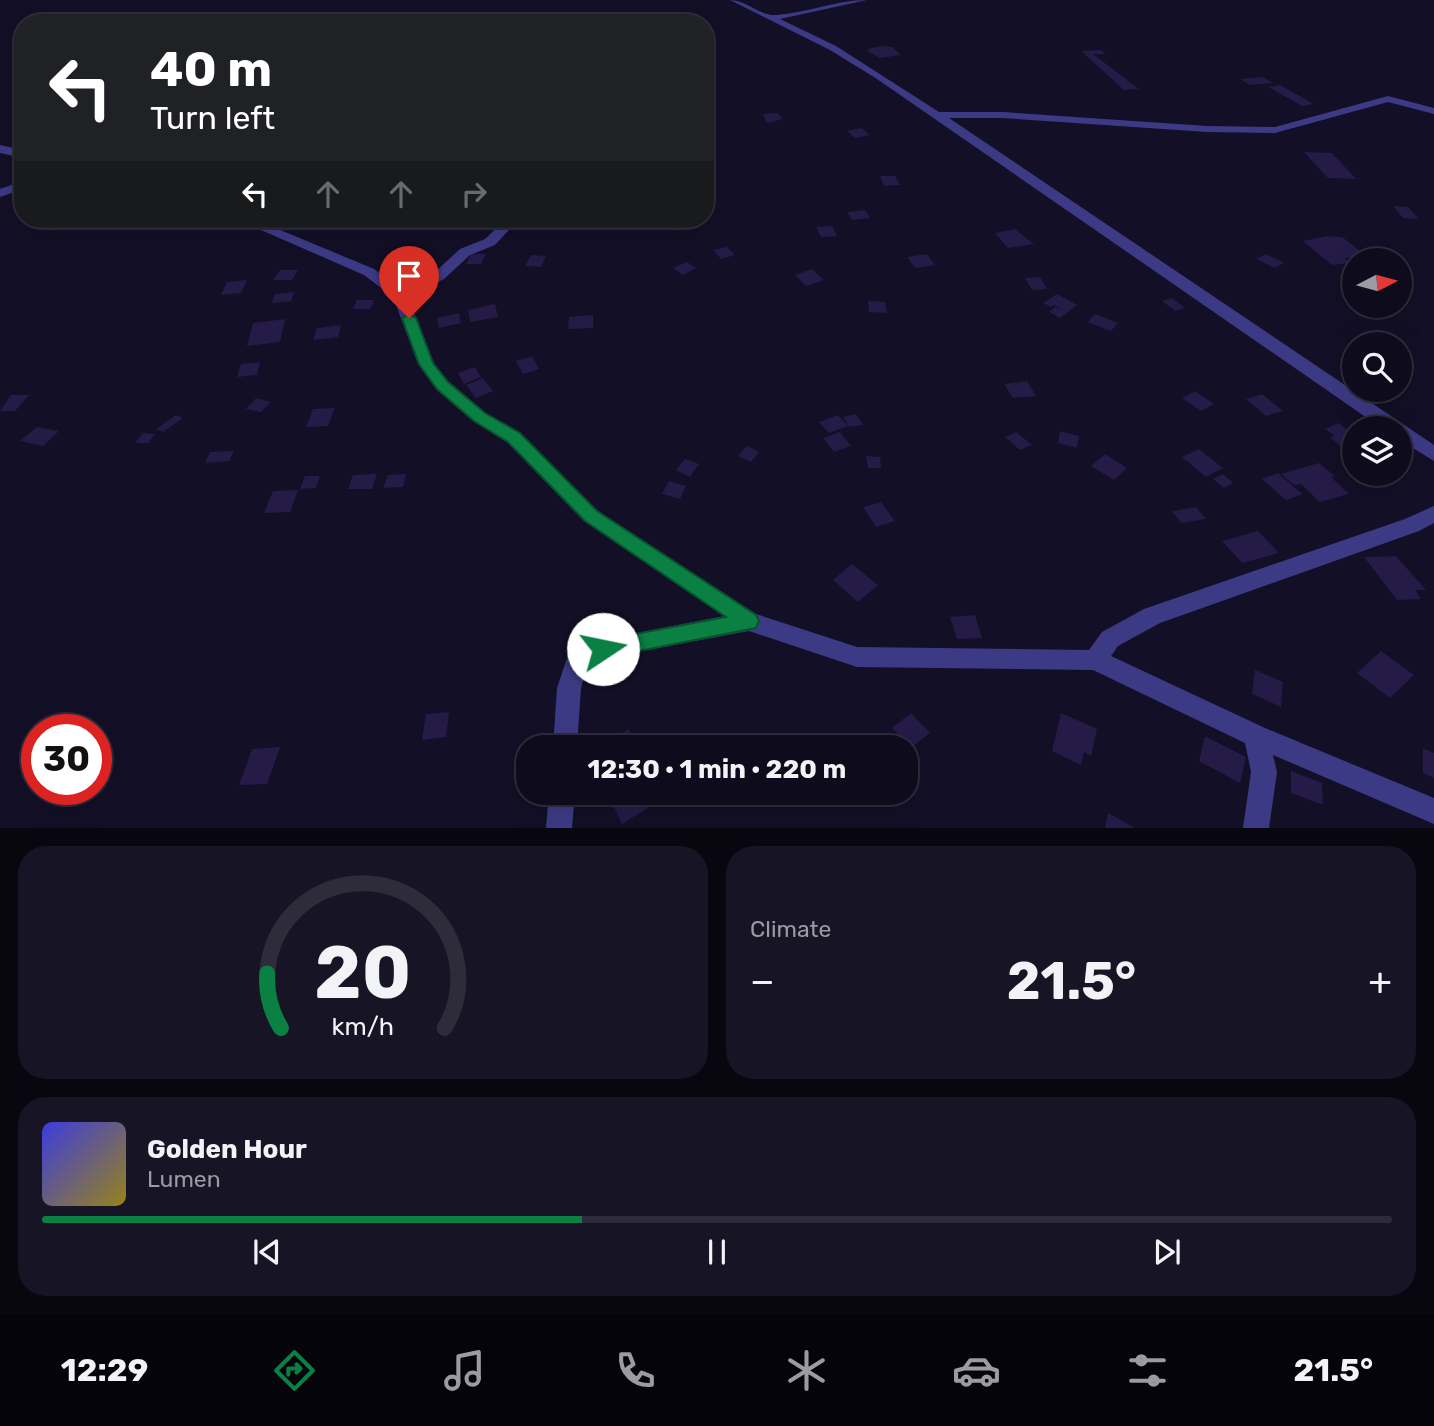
<!DOCTYPE html>
<html lang="en">
<head>
<meta charset="utf-8">
<style>
  body { margin:0; font-family:Rubik,sans-serif; background:#171425; color:#f1f3f6; height:100vh; display:flex; flex-direction:column; font-size:26px; white-space:nowrap }
  * { box-sizing:border-box; margin:0 }
  p { font-size:23px; color:#9b9ba3 }
  .icon { flex:none; width:38px; height:38px; fill:none; stroke:currentColor; stroke-width:2; stroke-linecap:round; stroke-linejoin:round }
  .map { position:relative; height:828px; overflow:hidden }
  .panel { display:flex; flex-direction:column; gap:18px; padding:18px; background:#08060f; flex:1 }
  .panel>* { flex:none }
  .top-card { position:absolute; left:14px; top:14px; width:700px; height:214px; border-radius:28px; box-shadow:0 7px 28px #0002,0 0 0 2px #2e2b3b; background:#202124; color:#fff; overflow:hidden }
  .needle { width:46px; rotate:84deg }
  .buttons { position:absolute; left:1342px; top:248px; display:grid; gap:14px }
  .buttons a { display:grid; place-items:center; width:70px; height:70px; border-radius:50%; background:#0e0b1c; box-shadow:0 7px 28px #0002,0 0 0 2px #2e2b3b; font-size:35px }
  .speed { position:absolute; left:21px; top:714px; display:flex; gap:14px; font-size:35px; font-weight:700; text-align:center }
  .speed>* { display:grid; place-content:center; width:91px; height:91px; border-radius:50%; background:#0e0b1c; box-shadow:0 7px 28px #0002,0 0 0 2px #2e2b3b; line-height:1 }
  .speed .limit { border:10px solid #d22; background:#fff; color:#111 }
  .pin { position:absolute; display:grid; place-items:center; width:60px; height:60px; color:#fff; margin:-72px -30px; border-radius:50% 50% 50% 0; rotate:-45deg; box-shadow:0 0 7px #0007 }
  .pin .icon { rotate:45deg }
  .me { position:absolute; width:77px; margin:-38px; rotate:79deg; stroke-linejoin:round; filter:drop-shadow(0 0 5px #0008) }
  .turn { display:flex; align-items:center; gap:24px; height:147px; padding:0 21px; font-size:32px }
  .turn .icon { width:91px; height:91px; stroke-width:2.5 }
  .turn b { display:block; font-size:49px; line-height:60px }
  .lanes { display:flex; align-items:center; height:66px; padding:0 21px; background:#0003; justify-content:center; gap:35px; direction:ltr }
  .lanes .off { opacity:.35 }
  .big { font-size:52px; font-weight:700; line-height:1.1 }
  .panel .tile { flex:1; display:flex; flex-direction:column; justify-content:center; gap:10px; min-width:0; padding:0 24px; border-radius:28px; background:#171425 }
  .panel .dial { align-items:center; gap:0 }
  .dial svg { height:182px; overflow:visible; fill:none; stroke:#2e2b3b; stroke-width:7; stroke-linecap:round; text-anchor:middle }
  .dial text { fill:#f1f3f6; stroke:none }
  .song { display:flex; align-items:center; gap:21px }
  .cover { width:84px; height:84px; border-radius:10px; background:linear-gradient(135deg,hsl(240 70% 55%),hsl(50 70% 35%)) }
  .played { height:7px; border-radius:4px; background:linear-gradient(90deg,#0b8043 40%,#2e2b3b 40%) }
  .keys { display:flex; justify-content:space-around; direction:ltr }
  .heat { display:flex; justify-content:space-between; align-items:center; font-size:38px; direction:ltr }
  .panel .tiles { flex:1; display:grid; gap:18px; grid-template-columns:1fr 1fr }
  .tile:last-child { grid-column:span 2 }
  .trip { position:absolute; left:516px; top:735px; width:402px; height:70px; border-radius:28px; background:#0e0b1c; box-shadow:0 7px 28px #0002,0 0 0 2px #2e2b3b; font-weight:700; line-height:70px; text-align:center }
  .tabs { display:flex; height:112px; justify-content:space-around; align-items:center; background:#06040b; color:#9b9ba3 }
  .tabs .icon { width:49px; height:49px }
  .tabs .active { color:#0b8043 }
  .tabs b { font-size:32px; color:#f1f3f6 }
  .map>svg:first-child { display:block }
</style>
</head>
<body>
<div class="map">
<svg width="1434" height="828" viewBox="0 0 1434 828">
  <rect width="100%" height="100%" fill="#130f26"/>
  <g fill="#241b47">
    <polygon points="882,46 892,47 901,55 880,58 867,51 870,51 867,49"/>
    <polygon points="1101,50 1106,54 1093,54 1139,89 1124,90 1081,51"/>
    <polygon points="1263,77 1273,83 1250,85 1240,79"/>
    <polygon points="1280,85 1314,104 1302,106 1268,87"/>
    <polygon points="777,113 783,119 767,123 763,114"/>
    <polygon points="862,128 870,135 855,138 847,131"/>
    <polygon points="1304,152 1332,153 1356,179 1328,178"/>
    <polygon points="880,176 895,176 900,185 884,186"/>
    <polygon points="1393,206 1408,207 1419,219 1403,218"/>
    <polygon points="865,210 870,218 852,220 847,212"/>
    <polygon points="633,219 647,219 648,228 634,229"/>
    <polygon points="832,226 837,236 821,237 816,227"/>
    <polygon points="1015,229 1034,244 1008,248 995,233"/>
    <polygon points="1328,236 1342,237 1367,256 1344,258 1350,263 1332,265 1303,241"/>
    <polygon points="727,247 735,255 721,259 713,250"/>
    <polygon points="471,254 486,254 481,264 466,264"/>
    <polygon points="927,254 935,265 915,268 907,257"/>
    <polygon points="1266,254 1284,263 1275,268 1256,259"/>
    <polygon points="531,255 546,256 541,267 525,266"/>
    <polygon points="687,262 696,268 683,275 673,268"/>
    <polygon points="812,269 824,280 806,286 795,275"/>
    <polygon points="280,270 298,270 292,280 273,280"/>
    <polygon points="1040,277 1047,289 1032,290 1025,278"/>
    <polygon points="247,280 241,293 221,295 227,282"/>
    <polygon points="294,292 291,301 272,303 275,294"/>
    <polygon points="1057,294 1077,305 1060,318 1049,312 1055,307 1062,309 1054,305 1051,307 1043,303"/>
    <polygon points="1172,298 1185,308 1175,311 1162,301"/>
    <polygon points="357,300 374,300 370,309 353,309"/>
    <polygon points="868,301 885,302 887,313 869,312"/>
    <polygon points="495,304 498,317 470,322 468,310"/>
    <polygon points="459,313 461,323 439,328 437,318"/>
    <polygon points="1095,314 1118,323 1111,331 1088,322"/>
    <polygon points="593,315 593,328 568,329 569,317"/>
    <polygon points="285,319 280,342 247,346 253,323"/>
    <polygon points="341,325 338,337 313,340 317,328"/>
    <polygon points="532,356 539,369 523,374 516,361"/>
    <polygon points="260,362 257,375 237,377 241,364"/>
    <polygon points="475,367 481,377 464,384 458,373"/>
    <polygon points="483,378 493,391 476,398 466,385"/>
    <polygon points="1027,381 1036,396 1013,398 1004,384"/>
    <polygon points="1195,391 1214,404 1201,411 1182,398"/>
    <polygon points="1262,394 1283,411 1266,416 1246,399"/>
    <polygon points="11,395 29,395 15,411 0,411"/>
    <polygon points="256,398 271,402 261,412 246,409"/>
    <polygon points="335,408 328,426 306,427 313,409"/>
    <polygon points="856,414 863,425 849,427 843,417"/>
    <polygon points="176,415 183,418 163,432 156,429"/>
    <polygon points="838,415 848,426 829,433 819,422"/>
    <polygon points="1338,423 1354,434 1354,446 1347,450 1330,438 1334,435 1325,429"/>
    <polygon points="37,427 59,431 43,446 20,441"/>
    <polygon points="1060,431 1079,436 1077,448 1058,443"/>
    <polygon points="840,432 851,446 834,452 823,438"/>
    <polygon points="1016,432 1032,445 1020,450 1005,437"/>
    <polygon points="143,433 155,434 148,443 135,443"/>
    <polygon points="747,446 759,452 751,462 738,456"/>
    <polygon points="1199,449 1223,468 1206,477 1182,457"/>
    <polygon points="234,451 229,461 205,463 210,452"/>
    <polygon points="1105,454 1127,468 1114,480 1091,466"/>
    <polygon points="866,456 880,457 881,468 868,468"/>
    <polygon points="685,459 699,464 690,477 676,470"/>
    <polygon points="1319,463 1335,476 1331,477 1349,494 1320,502 1301,484 1294,485 1281,474"/>
    <polygon points="1278,473 1296,489 1303,494 1286,500 1262,479"/>
    <polygon points="377,474 372,489 348,489 353,475"/>
    <polygon points="406,474 403,487 383,488 388,475"/>
    <polygon points="1223,474 1233,483 1224,488 1213,479"/>
    <polygon points="305,476 320,476 316,488 300,489"/>
    <polygon points="669,481 686,486 680,499 662,494"/>
    <polygon points="298,490 290,512 264,513 273,491"/>
    <polygon points="881,502 895,521 876,527 863,507"/>
    <polygon points="1196,507 1206,519 1181,523 1172,511"/>
    <polygon points="1258,531 1279,553 1242,563 1222,541"/>
    <polygon points="1396,556 1426,590 1415,590 1421,599 1397,600 1364,557"/>
    <polygon points="852,564 878,585 858,602 833,580"/>
    <polygon points="975,615 982,638 957,639 950,617"/>
    <polygon points="1381,651 1414,675 1390,698 1357,673"/>
    <polygon points="1255,670 1283,682 1281,707 1252,694"/>
    <polygon points="449,712 446,737 422,740 426,714"/>
    <polygon points="911,713 930,733 911,748 892,728"/>
    <polygon points="1061,713 1097,729 1091,756 1084,752 1081,765 1052,751"/>
    <polygon points="628,729 640,747 608,747 606,744"/>
    <polygon points="1205,736 1246,757 1240,783 1199,761"/>
    <polygon points="280,747 267,784 239,785 252,749"/>
    <polygon points="1423,748 1434,753 1434,778 1423,773"/>
    <polygon points="1291,771 1322,783 1323,805 1291,793"/>
    <polygon points="628,793 641,793 648,808 622,824 612,803"/>
    <polygon points="1108,813 1135,828 1105,828"/>
  </g>
  <g fill="none" stroke-linecap="round" stroke-linejoin="round">
    <g fill="#3d3a85" fill-rule="evenodd">
      <path d="M 730,0 C 746,0 760,16 776,15 C 807,13 836,0 867,0 L 780,19 L 836,46 L 939,112 L 1003,112 L 1207,126 L 1275,127 L 1388,96 L 1434,108 L 1434,114 L 1388,102 L 1275,133 L 1207,132 L 1003,118 L 949,118 L 1434,445 L 1434,461 L 1400,440 L 1400,429 L 1383,429 L 877,79 L 830,50 Z"/>
      <polygon points="428,12 445,21 446,23 435,23 424,15"/>
      <polygon points="0,145 23,150 23,158 0,153"/>
      <polygon points="23,181 23,189 0,197 0,189"/>
      <polygon points="236,219 254,219 374,269 401,289 434,273 460,249 485,239 506,219 519,219 495,245 470,255 444,279 408,297 434,363 448,381 485,413 520,433 598,511 756,614 857,647 1089,650 1102,632 1144,609 1405,519 1434,506 1434,523 1419,531 1160,623 1118,646 1111,656 1265,728 1434,798 1434,824 1273,755 1277,772 1269,828 1243,828 1251,772 1245,743 1093,670 857,667 749,631 588,661 581,688 577,747 553,747 557,688 571,646 724,616 584,521 508,443 473,421 436,389 418,364 393,297 364,275"/>
      <polygon points="549,793 575,793 572,828 546,828"/>
    </g>
  </g>
  <polygon fill="#0b8043" stroke="#07532c" stroke-width="2" points="409,314 416,318 433,363 448,382 485,413 520,433 597,511 756,615 759,621 756,628 603,658 596,655 593,649 596,642 603,640 726,617 585,521 508,442 474,421 437,389 419,364 402,318"/>
</svg>
<div class="buttons">
<a><svg class="needle" viewBox="-14 -14 28 28"><path d="M0-13l5 13h-10z" fill="#e53935"/><path d="M0 13l5-13h-10z" fill="#9b9ba3"/></svg></a>
<a><svg class="icon" aria-label="search" viewBox="0 0 24 24"><circle cx="10" cy="10" r="6"/><path d="M15 15l6 6"/></svg></a>
<a><svg class="icon" aria-label="layers" viewBox="0 0 24 24"><path d="M12 4l9 5-9 5-9-5zM3 14l9 5 9-5"/></svg></a>
</div>
<div class="speed"><div class="limit">30</div></div>
<div class="pin" style="left:409px;top:318px;background:#d93025"><svg class="icon" aria-label="arrive" viewBox="0 0 24 24"><path d="M6 21V4h12l-3 4 3 4H6"/></svg></div>
<svg class="me" style="left:603px;top:649px" viewBox="-20 -20 40 40"><circle r="19" fill="#fff"/><path d="M0-13L10 11 0 6-10 11z" fill="#0b8043"/></svg>
<div class="trip">12:30 · 1 min · 220 m</div>
<div class="top-card">
<div class="turn"><svg class="icon" aria-label="left" viewBox="0 0 24 24"><path d="M17 20v-9H6M10 6l-5 5 5 5"/></svg><div><b>40 m</b>Turn left</div></div>
<div class="lanes"><svg class="icon" aria-label="left" viewBox="0 0 24 24"><path d="M17 20v-9H6M10 6l-5 5 5 5"/></svg><svg class="icon off" aria-label="ahead" viewBox="0 0 24 24"><path d="M12 20V5M6 11l6-6 6 6"/></svg><svg class="icon off" aria-label="ahead" viewBox="0 0 24 24"><path d="M12 20V5M6 11l6-6 6 6"/></svg><svg class="icon off" aria-label="right" viewBox="0 0 24 24"><path d="M7 20v-9h11M14 6l5 5-5 5"/></svg></div>
</div>
</div>
<section class="panel">
<div class="tiles">
<div class="tile dial"><svg viewBox="0 0 100 80">
<path d="M14 69A42 42 0 1 1 86 69"/>
<path d="M14 69A42 42 0 0 1 8 45" stroke="#0b8043"/>
<text x="50" y="56" font-size="32" font-weight="700">20</text>
<text x="50" y="72" font-size="11">km/h</text>
</svg></div>
<div class="tile"><p>Climate</p>
<div class="heat"><a>−</a><b class="big">21.5°</b><a>+</a></div>
</div>
<div class="tile">
<div class="song"><i class="cover"></i><div><b>Golden Hour</b><p>Lumen</p></div></div>
<div class="played"></div>
<div class="keys"><svg class="icon" aria-label="previous" viewBox="0 0 24 24"><path d="M18 5L8 12l10 7zM5 5v14"/></svg><svg class="icon" aria-label="pause" viewBox="0 0 24 24"><path d="M8 5v14M16 5v14"/></svg><svg class="icon" aria-label="next" viewBox="0 0 24 24"><path d="M6 5l10 7-10 7zM19 5v14"/></svg></div>
</div>
</div>
</section>
<nav class="tabs">
<b>12:29</b>
<svg class="icon active" aria-label="directions" viewBox="0 0 24 24"><path d="M12 3l9 9-9 9-9-9zM9 14v-3h6M13 9l2 2-2 2"/></svg>
<svg class="icon" aria-label="music" viewBox="0 0 24 24"><path d="M9 18V5l10-2v13"/><circle cx="6" cy="18" r="3"/><circle cx="16" cy="16" r="3"/></svg>
<svg class="icon" aria-label="phone" viewBox="0 0 24 24"><path d="M5 4h4l2 5-3 2q2 4 5 5l2-3 5 2v4C11 20 4 13 5 4z"/></svg>
<svg class="icon" aria-label="climate" viewBox="0 0 24 24"><path d="M12 3v18M4 7l16 10M4 17L20 7"/></svg>
<svg class="icon" aria-label="car" viewBox="0 0 24 24"><path d="M5 17H2v-5l4-1 3-4h7l3 4 3 1v5h-3M9 17h6M6 11h13"/><circle cx="7" cy="17" r="2"/><circle cx="17" cy="17" r="2"/></svg>
<svg class="icon" aria-label="filters" viewBox="0 0 24 24"><path d="M4 7h16M4 17h16"/><circle cx="9" cy="7" r="2"/><circle cx="15" cy="17" r="2"/></svg>
<b>21.5°</b>
</nav>
</body>
</html>
